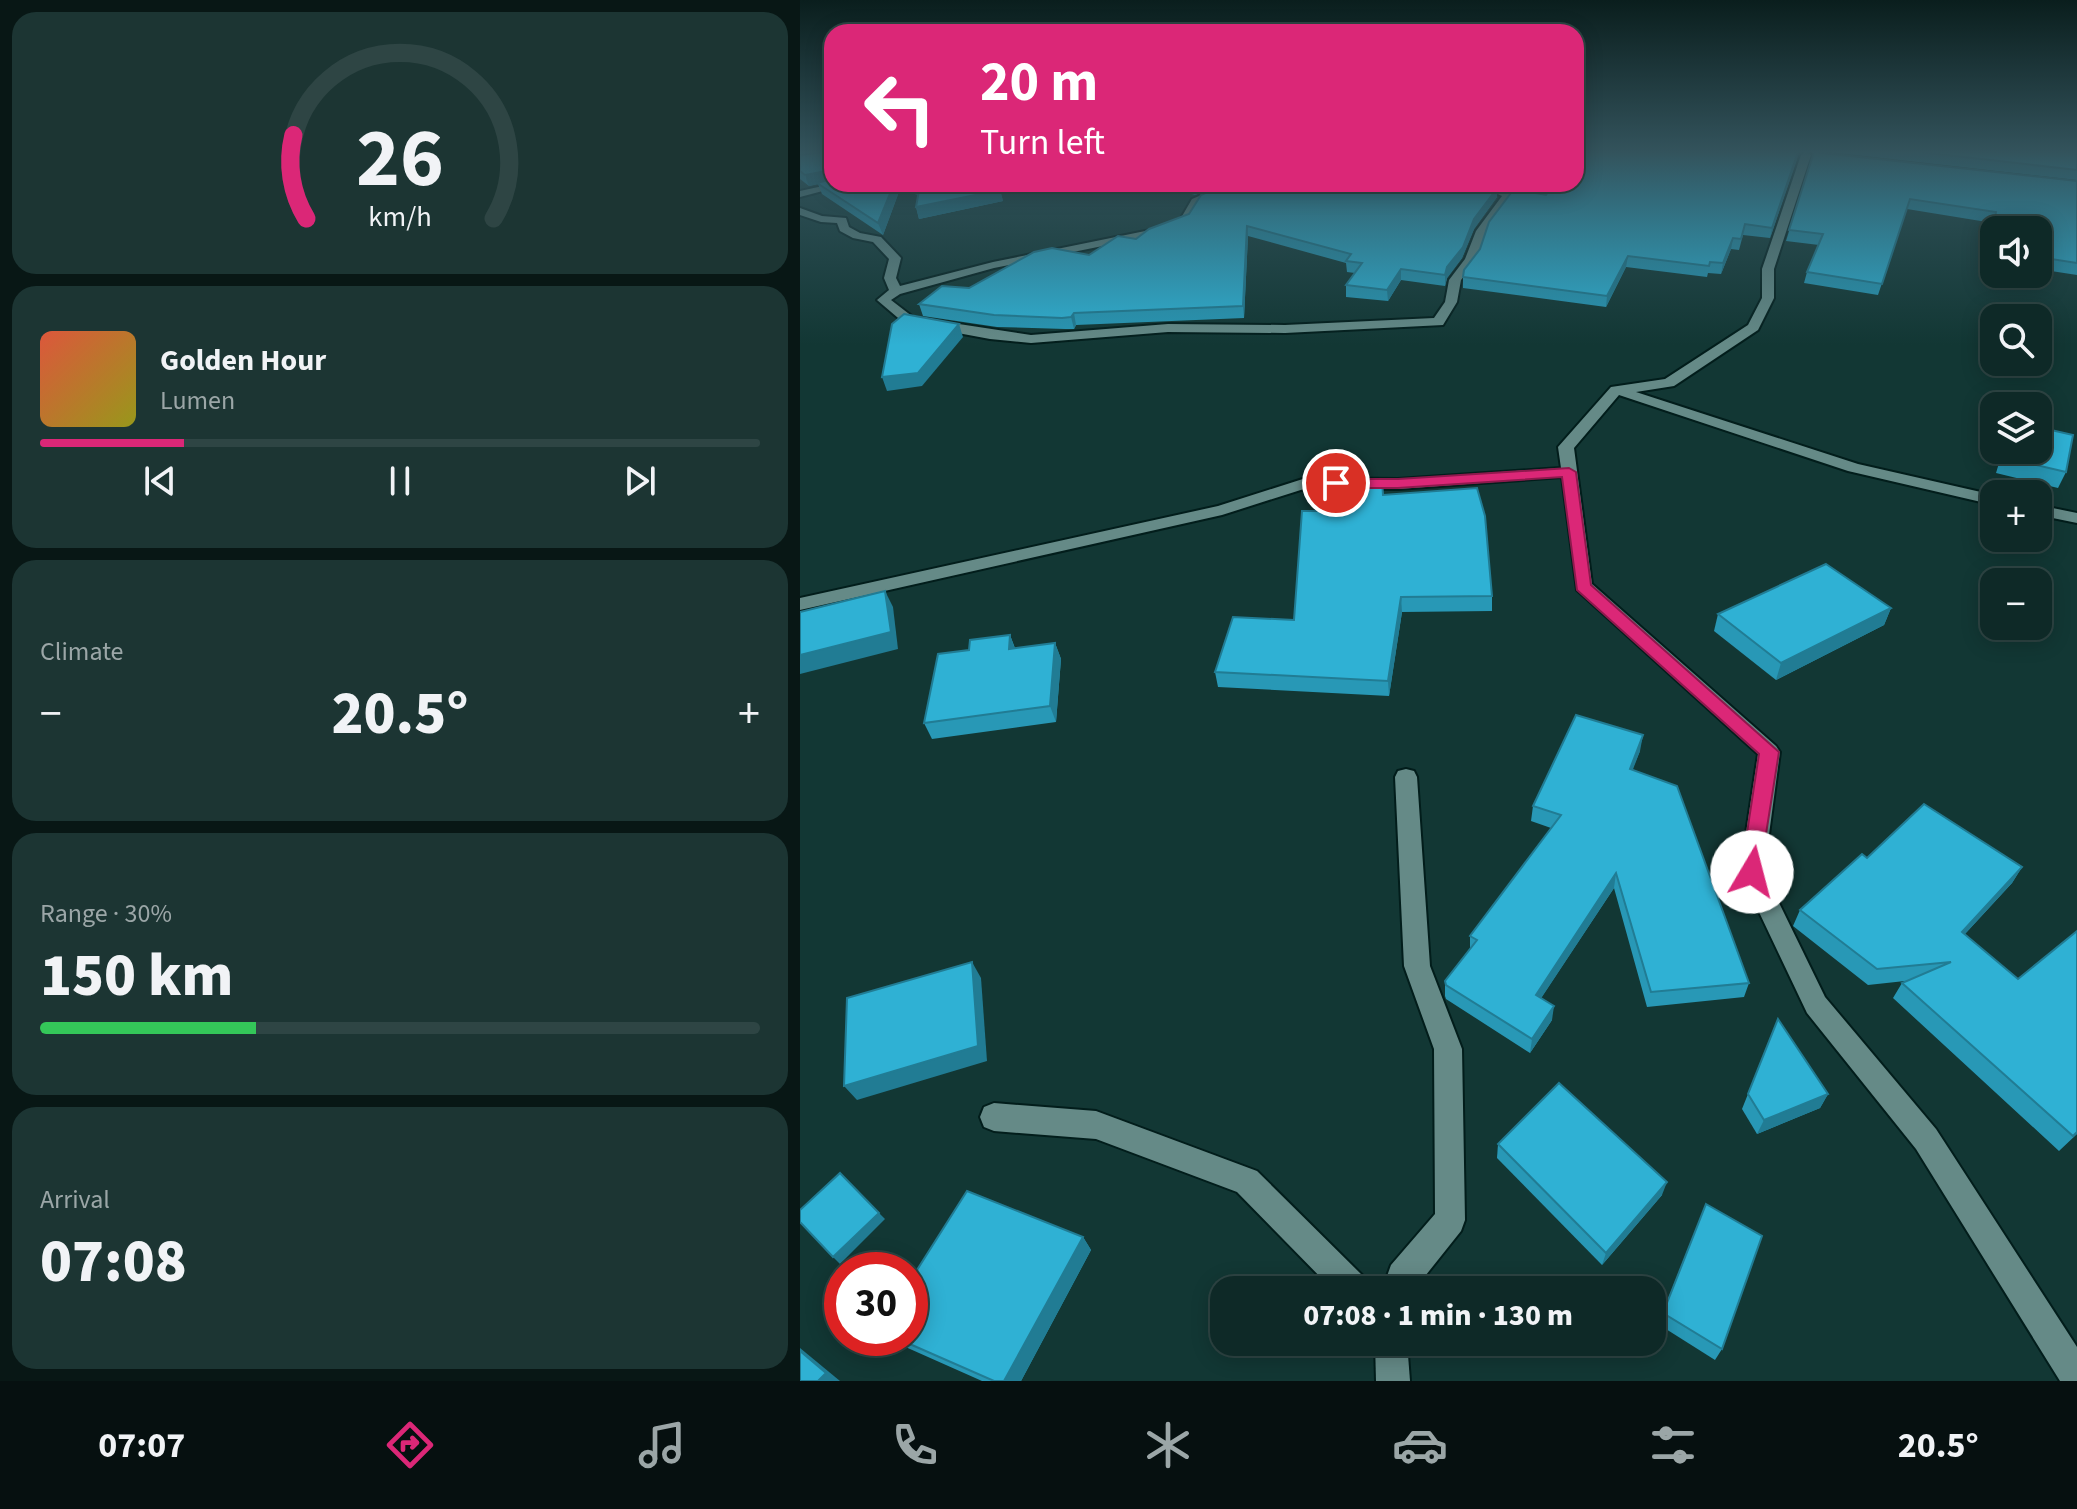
<!DOCTYPE html>
<html lang="en">
<head>
<meta charset="utf-8">
<style>
  body { margin:0; font-family:"Source Sans 3",sans-serif; background:#1c3533; color:#f1f3f6; height:100vh; display:flex; flex-direction:column; font-size:30px; white-space:nowrap }
  * { box-sizing:border-box; margin:0 }
  p { font-size:26px; color:#9ba6a7 }
  .icon { flex:none; width:44px; height:44px; fill:none; stroke:currentColor; stroke-width:2; stroke-linecap:round; stroke-linejoin:round }
  .map { position:relative; flex:1; overflow:hidden }
  .sheet { display:flex; flex-direction:column; gap:12px; padding:12px; background:#081715; width:800px }
  .sheet>* { flex:none }
  .banner { position:absolute; left:24px; top:24px; width:760px; height:168px; border-radius:24px; box-shadow:0 4px 20px #0003,0 0 0 2px #2e4544; background:#db2777; color:#fff; overflow:hidden }
  .fabs { position:absolute; left:1180px; top:216px; display:grid; gap:16px }
  .fabs a { display:grid; place-items:center; width:72px; height:72px; border-radius:16px; background:#0e2927; box-shadow:0 4px 20px #0003,0 0 0 2px #2e4544; font-size:40px }
  .speed { position:absolute; left:24px; top:1252px; display:flex; gap:16px; font-size:40px; font-weight:700; text-align:center }
  .speed>* { display:grid; place-content:center; width:104px; height:104px; border-radius:50%; background:#0e2927; box-shadow:0 4px 20px #0003,0 0 0 2px #2e4544; line-height:1 }
  .speed .limit { border:12px solid #d22; background:#fff; color:#111 }
  .pin { position:absolute; display:grid; place-items:center; width:68px; height:68px; color:#fff; margin:-34px; border:4px solid #fff; border-radius:50%; box-shadow:0 2px 8px #0007 }
  .me { position:absolute; width:88px; margin:-44px; rotate:8deg; stroke-linejoin:round; filter:drop-shadow(0 0 6px #0008) }
  .turn { display:flex; align-items:center; gap:28px; height:168px; padding:0 24px; font-size:36px }
  .turn .icon { width:104px; height:104px; stroke-width:2.5 }
  .turn b { display:block; font-size:56px; line-height:68px }
  .big { font-size:60px; font-weight:800; line-height:1.1 }
  .sheet .tile { flex:1; display:flex; flex-direction:column; justify-content:center; gap:12px; min-width:0; padding:0 28px; border-radius:24px; background:#1c3533 }
  .sheet .dial { align-items:center; gap:0 }
  .dial svg { height:208px; overflow:visible; fill:none; stroke:#2e4544; stroke-width:7; stroke-linecap:round; text-anchor:middle }
  .dial text { fill:#f1f3f6; stroke:none }
  .song { display:flex; align-items:center; gap:24px }
  .cover { width:96px; height:96px; border-radius:12px; background:linear-gradient(135deg,hsl(10 70% 55%),hsl(60 70% 35%)) }
  .played { height:8px; border-radius:4px; background:linear-gradient(90deg,#db2777 20%,#2e4544 20%) }
  .keys { display:flex; justify-content:space-around; direction:ltr }
  .heat { display:flex; justify-content:space-between; align-items:center; font-size:44px; direction:ltr }
  .charge { height:12px; border-radius:6px; background:linear-gradient(90deg,#34c759 30%,#2e4544 0) }
  .trip { position:absolute; left:410px; top:1276px; width:456px; height:80px; border-radius:24px; background:#0e2927; box-shadow:0 4px 20px #0003,0 0 0 2px #2e4544; font-weight:800; line-height:80px; text-align:center }
  .menu { display:flex; height:128px; justify-content:space-around; align-items:center; background:#061010; color:#9ba6a7 }
  .menu .icon { width:56px; height:56px }
  .menu .on { color:#db2777 }
  .menu b { font-size:36px; color:#f1f3f6 }
  main { display:flex; flex:1; min-height:0 }
  .map>svg:first-child { display:block }
</style>
</head>
<body>
<main>
<section class="sheet">
<div class="tile dial"><svg viewBox="0 0 100 80">
<path d="M14 69A42 42 0 1 1 86 69"/>
<path d="M14 69A42 42 0 0 1 9 37" stroke="#db2777"/>
<text x="50" y="56" font-size="32" font-weight="700">26</text>
<text x="50" y="72" font-size="11">km/h</text>
</svg></div>
<div class="tile">
<div class="song"><i class="cover"></i><div><b>Golden Hour</b><p>Lumen</p></div></div>
<div class="played"></div>
<div class="keys"><svg class="icon" aria-label="previous" viewBox="0 0 24 24"><path d="M18 5L8 12l10 7zM5 5v14"/></svg><svg class="icon" aria-label="pause" viewBox="0 0 24 24"><path d="M8 5v14M16 5v14"/></svg><svg class="icon" aria-label="next" viewBox="0 0 24 24"><path d="M6 5l10 7-10 7zM19 5v14"/></svg></div>
</div>
<div class="tile"><p>Climate</p>
<div class="heat"><a>−</a><b class="big">20.5°</b><a>+</a></div>
</div>
<div class="tile"><p>Range · 30%</p><b class="big">150 km</b><div class="charge"></div></div>
<div class="tile"><p>Arrival</p><b class="big">07:08</b></div>
</section>
<div class="map">
<svg width="1277" height="1381" viewBox="0 0 1277 1381">
  <rect width="100%" height="100%" fill="#123734"/>
  <g fill="none" stroke-linecap="round" stroke-linejoin="round">
    <g stroke="#021d1b" stroke-width="4">
      <g id="minor">
        <polygon points="1006,152 1011,155 974,269 974,298 958,330 874,386 836,392 1058,464 1194,495 1194,505 1048,471 819,395 774,448 792,584 976,746 980,752 964,872 1025,997 1136,1129 1277,1347 1277,1381 1260,1381 1116,1149 1007,1013 940,872 958,754 777,590 762,477 598,489 507,488 422,515 0,610 0,598 418,506 506,478 598,479 761,468 758,447 811,387 865,379 948,325 962,298 962,269 1001,155"/>
        <polygon points="32,184 49,184 0,197 0,191"/>
        <polygon points="428,184 442,184 400,203 389,222 362,234 194,268 100,294 91,300 113,317 231,335 368,324 485,325 634,318 645,302 649,280 665,259 676,231 702,196 689,190 649,184 691,184 713,195 686,231 677,259 661,280 657,302 643,325 485,333 368,332 231,343 190,339 104,323 77,300 89,290 84,278 89,259 73,242 53,238 40,231 37,223 21,222 0,215 0,208 22,216 46,218 49,227 60,233 81,237 101,258 96,278 100,286 193,262 355,229 381,218 392,199"/>
        <polygon points="1238,505 1277,513 1277,523 1238,515"/>
        <polygon points="606,769 614,771 617,777 630,966 662,1049 665,1220 661,1231 614,1290 582,1290 591,1265 635,1214 634,1049 604,966 595,777 598,771"/>
        <polygon points="194,1103 296,1111 457,1171 566,1279 571,1290 533,1290 437,1192 296,1139 194,1131 184,1127 180,1117 184,1107"/>
        <polygon points="575,1342 607,1342 610,1381 576,1381"/>
      </g>
    </g>
    <use href="#minor" fill="#658a87" fill-rule="evenodd"/>
  </g>
  <g fill="#2898b6">
    <polygon points="0,152 32,152 32,184 195,184 200,190 203,201 119,219 116,207 118,195 100,189 83,235 22,194 18,184 9,186 0,179"/>
    <polygon points="1014,152 1277,181 1277,275 1238,269 1238,230 1194,230 1194,262 1185,261 1193,223 1107,209 1078,295 1004,283 1007,272 1019,245 986,241"/>
    <polygon points="1030,152 1277,152 1277,180"/>
    <polygon points="997,159 970,238 943,235 939,250 931,249 921,274 908,273 907,277 826,267 806,307 663,288 663,277 746,195"/>
    <polygon points="369,184 420,184 395,195 370,187"/>
    <polygon points="697,197 674,229 662,258 647,278 645,286 601,280 588,301 546,297 546,285 555,273 547,272 546,263 448,236 444,318 276,325 274,329 265,329 197,327 123,316 119,304 169,288 289,255 336,239 389,214"/>
    <polygon points="1203,450 1238,450 1266,472 1258,488 1196,473"/>
    <polygon points="583,495 692,596 692,611 602,612 589,696 418,687 415,672 494,620 528,511"/>
    <polygon points="1091,608 1084,625 976,680 914,631 918,614"/>
    <polygon points="210,635 215,648 255,643 261,659 256,722 132,739 124,723 169,650"/>
    <polygon points="840,751 832,770 949,983 944,997 847,1007 814,888 741,998 752,1020 730,1053 646,999 645,996 645,981 670,949 670,936 751,828 731,821 733,806"/>
    <polygon points="1067,858 1222,867 1212,883 1164,935 1277,1134 1259,1151 1093,998 1102,983 1105,981 1068,985 993,926 1000,910"/>
    <polygon points="978,1019 1028,1094 1020,1108 957,1134 942,1109"/>
    <polygon points="698,1144 862,1195 802,1265 697,1158"/>
    <polygon points="906,1204 922,1349 915,1360 858,1324"/>
    <polygon points="283,1237 291,1250 221,1381 182,1381 92,1341 88,1338 110,1338"/>
  </g>
  <g fill="#217c94">
    <polygon points="999,152 997,159 970,238 972,228"/>
    <polygon points="27,170 31,181 9,186 5,175"/>
    <polygon points="94,184 98,184 100,189 83,235 78,223"/>
    <polygon points="395,184 420,184 395,195 393,185"/>
    <polygon points="698,187 697,197 674,229 662,258 647,278 645,286 645,275 647,267 674,219"/>
    <polygon points="200,190 203,201 119,219 116,207"/>
    <polygon points="447,226 448,236 444,318 443,306"/>
    <polygon points="933,238 931,249 921,274 923,263"/>
    <polygon points="828,256 826,267 806,307 807,296"/>
    <polygon points="601,269 601,280 588,301 587,290"/>
    <polygon points="274,313 276,325 274,329 271,317"/>
    <polygon points="159,324 163,337 122,386 87,391 82,377"/>
    <polygon points="85,591 93,607 98,649 0,674 0,655"/>
    <polygon points="601,597 602,612 589,696 588,681"/>
    <polygon points="1091,608 1084,625 976,680 981,663"/>
    <polygon points="210,635 216,652 209,649"/>
    <polygon points="255,643 261,659 256,722 250,706"/>
    <polygon points="843,735 840,751 827,785 830,769"/>
    <polygon points="1222,867 1212,883 1152,948 1162,932"/>
    <polygon points="816,873 814,888 734,1009 736,995"/>
    <polygon points="172,962 181,978 187,1061 57,1100 44,1086"/>
    <polygon points="754,1006 752,1020 730,1053 732,1039"/>
    <polygon points="1028,1094 1020,1108 957,1134 964,1120"/>
    <polygon points="867,1182 862,1195 802,1265 806,1253"/>
    <polygon points="79,1213 85,1219 40,1264 33,1257"/>
    <polygon points="283,1237 291,1250 221,1381 204,1381"/>
    <polygon points="0,1348 40,1381 18,1381 0,1351"/>
  </g>
  <g fill="#2fb1d4" stroke="#217c94" stroke-width="2">
    <polygon points="23,152 32,152 32,170 5,175 0,171 0,155"/>
    <polygon points="778,152 998,152 972,228 945,224 941,239 933,238 923,263 910,262 909,266 828,256 807,296 663,277 664,270 680,249 689,222 714,189 746,195 754,184 776,184 776,155"/>
    <polygon points="1014,152 1277,181 1277,263 1238,257 1238,230 1194,230 1194,250 1189,250 1196,212 1110,199 1082,284 1007,272 1023,234 989,230"/>
    <polygon points="1119,152 1277,152 1277,170"/>
    <polygon points="32,179 32,184 94,184 78,223 17,183"/>
    <polygon points="117,184 195,184 200,190 116,207 120,185"/>
    <polygon points="426,184 680,184 698,187 674,219 663,247 647,267 645,275 601,269 587,290 546,285 562,263 546,261 551,254 447,226 443,306 274,313 271,317 262,318 194,315 119,304 142,286 169,288 234,252 252,248 289,255 318,236 336,239 349,229 389,214 401,195"/>
    <polygon points="104,314 159,324 118,373 82,377 92,324"/>
    <polygon points="1238,427 1273,435 1266,472 1203,457 1205,450 1238,450"/>
    <polygon points="582,481 583,495 677,488 685,516 692,596 601,597 588,681 415,672 433,617 494,620 502,511 528,511 527,483"/>
    <polygon points="1026,564 1091,608 981,663 918,614"/>
    <polygon points="85,591 91,632 0,655 0,612"/>
    <polygon points="210,635 209,649 255,643 250,706 124,723 138,654 169,650 170,640"/>
    <polygon points="776,715 843,735 830,769 877,786 949,983 851,992 816,873 736,995 754,1006 732,1039 646,985 645,981 677,940 670,936 761,815 733,806"/>
    <polygon points="1124,804 1222,867 1162,932 1218,979 1277,931 1277,1132 1273,1136 1102,983 1151,962 1077,969 1000,910 1062,854 1067,858"/>
    <polygon points="172,962 178,1046 44,1086 47,998"/>
    <polygon points="978,1019 1028,1094 964,1120 948,1094"/>
    <polygon points="759,1083 867,1182 806,1253 698,1144"/>
    <polygon points="40,1173 79,1213 33,1257 0,1222 0,1210"/>
    <polygon points="167,1191 283,1237 204,1381 194,1381 96,1338 110,1338 110,1281"/>
    <polygon points="906,1204 962,1236 922,1349 863,1313"/>
    <polygon points="0,1351 26,1373 18,1381 0,1381"/>
  </g>
  <linearGradient id="sky" x2="0" y2="1"><stop stop-color="#0a1e1d"/><stop offset="0.44" stop-color="#33535c"/><stop offset="1" stop-color="#33535c" stop-opacity="0"/></linearGradient>
  <rect width="1277" height="345" fill="url(#sky)"/>
  <polygon fill="#db2777" stroke="#8e194d" stroke-width="2" points="769,468 776,472 791,585 979,752 959,878 952,881 944,878 941,872 959,754 777,590 762,477 598,488 536,488 529,483 536,479 598,479"/>
</svg>
<div class="fabs">
<a><svg class="icon" aria-label="sound" viewBox="0 0 24 24"><path d="M4 9h4l5-4v14l-5-4H4zM17 9q2 3 0 6"/></svg></a>
<a><svg class="icon" aria-label="search" viewBox="0 0 24 24"><circle cx="10" cy="10" r="6"/><path d="M15 15l6 6"/></svg></a>
<a><svg class="icon" aria-label="layers" viewBox="0 0 24 24"><path d="M12 4l9 5-9 5-9-5zM3 14l9 5 9-5"/></svg></a>
<a>+</a>
<a>−</a>
</div>
<div class="speed"><div class="limit">30</div></div>
<div class="pin" style="left:536px;top:483px;background:#d93025"><svg class="icon" aria-label="arrive" viewBox="0 0 24 24"><path d="M6 21V4h12l-3 4 3 4H6"/></svg></div>
<svg class="me" style="left:952px;top:872px" viewBox="-20 -20 40 40"><circle r="19" fill="#fff"/><path d="M0-13L10 11 0 6-10 11z" fill="#db2777"/></svg>
<div class="trip">07:08 · 1 min · 130 m</div>
<div class="banner">
<div class="turn"><svg class="icon" aria-label="left" viewBox="0 0 24 24"><path d="M17 20v-9H6M10 6l-5 5 5 5"/></svg><div><b>20 m</b>Turn left</div></div>
</div>
</div>
</main>
<nav class="menu">
<b>07:07</b>
<svg class="icon on" aria-label="directions" viewBox="0 0 24 24"><path d="M12 3l9 9-9 9-9-9zM9 14v-3h6M13 9l2 2-2 2"/></svg>
<svg class="icon" aria-label="music" viewBox="0 0 24 24"><path d="M9 18V5l10-2v13"/><circle cx="6" cy="18" r="3"/><circle cx="16" cy="16" r="3"/></svg>
<svg class="icon" aria-label="phone" viewBox="0 0 24 24"><path d="M5 4h4l2 5-3 2q2 4 5 5l2-3 5 2v4C11 20 4 13 5 4z"/></svg>
<svg class="icon" aria-label="climate" viewBox="0 0 24 24"><path d="M12 3v18M4 7l16 10M4 17L20 7"/></svg>
<svg class="icon" aria-label="car" viewBox="0 0 24 24"><path d="M5 17H2v-5l4-1 3-4h7l3 4 3 1v5h-3M9 17h6M6 11h13"/><circle cx="7" cy="17" r="2"/><circle cx="17" cy="17" r="2"/></svg>
<svg class="icon" aria-label="filters" viewBox="0 0 24 24"><path d="M4 7h16M4 17h16"/><circle cx="9" cy="7" r="2"/><circle cx="15" cy="17" r="2"/></svg>
<b>20.5°</b>
</nav>
</body>
</html>
